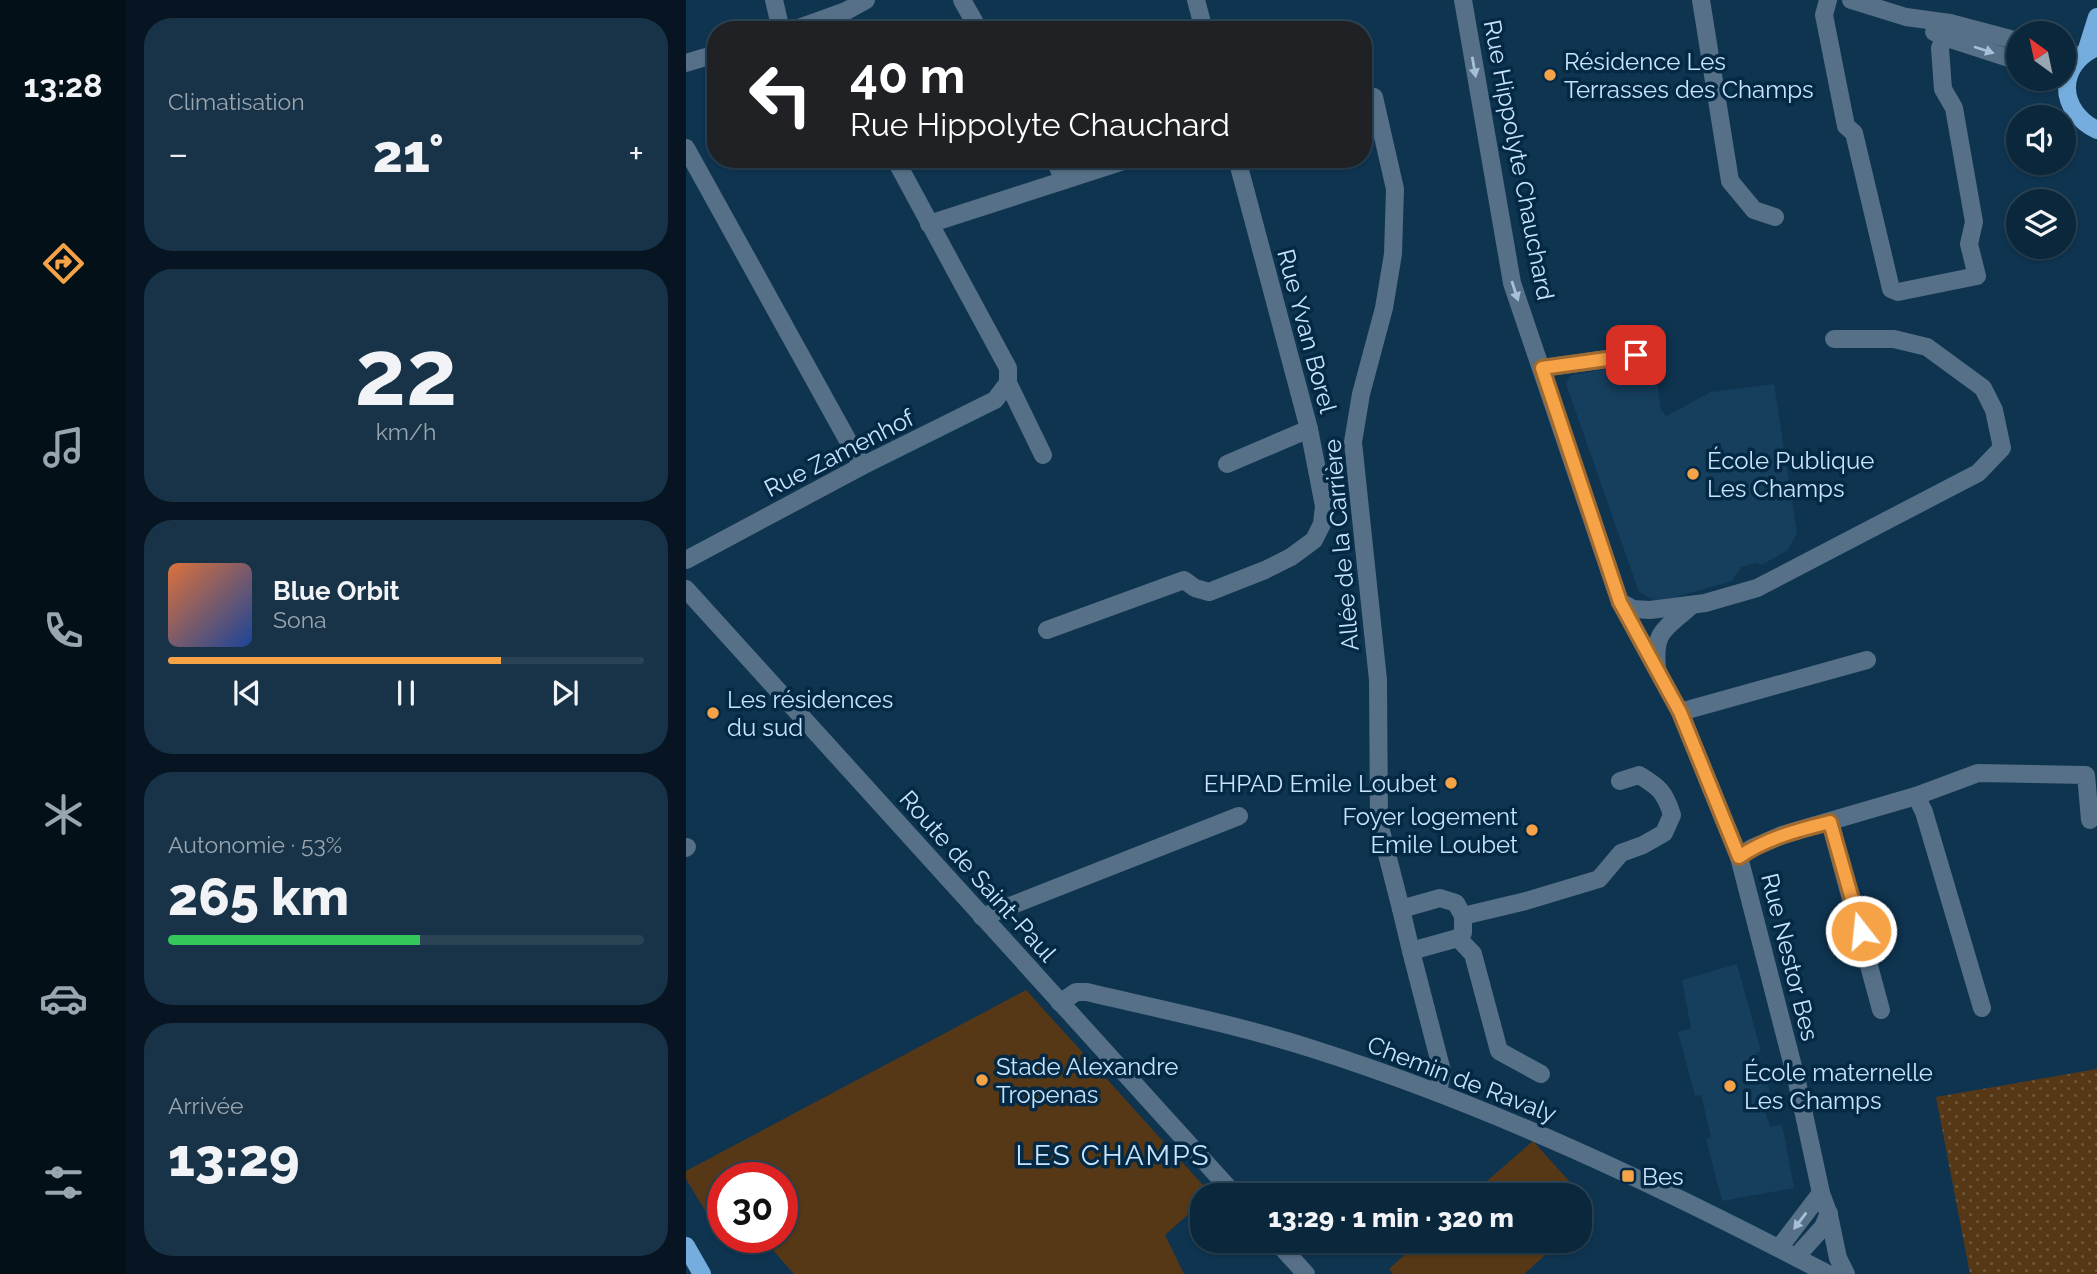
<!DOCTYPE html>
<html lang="fr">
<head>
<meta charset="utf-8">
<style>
  body { margin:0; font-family:Raleway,sans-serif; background:#183347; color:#f1f3f6; height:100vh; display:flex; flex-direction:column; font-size:26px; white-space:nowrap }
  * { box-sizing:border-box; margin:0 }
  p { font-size:23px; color:#99a5af }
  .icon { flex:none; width:38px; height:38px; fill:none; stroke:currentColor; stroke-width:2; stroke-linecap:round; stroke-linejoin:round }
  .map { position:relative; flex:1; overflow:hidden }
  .sheet { display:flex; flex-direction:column; gap:18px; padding:18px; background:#061521; width:560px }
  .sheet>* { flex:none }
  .top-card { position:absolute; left:21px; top:21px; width:665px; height:147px; border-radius:28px; box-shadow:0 2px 5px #0004,0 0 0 2px #2a4456; background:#202124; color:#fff; overflow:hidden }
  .needle { width:46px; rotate:327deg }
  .tools { position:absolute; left:1320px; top:21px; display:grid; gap:14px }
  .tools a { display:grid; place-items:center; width:70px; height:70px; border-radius:50%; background:#0a273c; box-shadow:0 2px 5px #0004,0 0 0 2px #2a4456; font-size:35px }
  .speed { position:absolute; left:21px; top:1162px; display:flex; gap:14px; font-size:35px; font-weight:700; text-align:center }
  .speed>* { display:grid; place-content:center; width:91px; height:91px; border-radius:50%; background:#0a273c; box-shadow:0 2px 5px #0004,0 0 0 2px #2a4456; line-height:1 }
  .speed .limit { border:10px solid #d22; background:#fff; color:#111 }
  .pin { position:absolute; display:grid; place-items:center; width:60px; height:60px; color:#fff; margin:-30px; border-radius:14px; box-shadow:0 4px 10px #0006 }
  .me { position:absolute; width:77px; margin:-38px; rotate:344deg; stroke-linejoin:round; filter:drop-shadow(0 0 5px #0008) }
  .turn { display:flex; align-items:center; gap:24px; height:147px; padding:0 28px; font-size:32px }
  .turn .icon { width:91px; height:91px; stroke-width:2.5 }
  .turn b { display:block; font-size:49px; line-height:60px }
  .big { font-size:52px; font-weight:800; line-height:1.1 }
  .sheet .tile { flex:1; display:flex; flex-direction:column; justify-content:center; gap:10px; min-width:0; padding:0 24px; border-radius:28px; background:#183347 }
  .sheet .dial { align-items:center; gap:0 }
  .dial b { font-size:91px; line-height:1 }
  .song { display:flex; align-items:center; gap:21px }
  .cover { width:84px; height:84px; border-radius:10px; background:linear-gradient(135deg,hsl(20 70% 55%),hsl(220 70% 35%)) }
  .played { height:7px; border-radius:4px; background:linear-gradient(90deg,#f6a247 70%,#2a4456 70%) }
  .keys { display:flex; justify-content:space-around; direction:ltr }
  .heat { display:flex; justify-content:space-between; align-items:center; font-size:38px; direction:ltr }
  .charge { height:10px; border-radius:5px; background:linear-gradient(90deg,#34c759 53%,#2a4456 0) }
  .trip { position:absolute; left:504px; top:1183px; width:402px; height:70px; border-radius:28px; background:#0a273c; box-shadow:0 2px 5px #0004,0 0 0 2px #2a4456; font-weight:800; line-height:70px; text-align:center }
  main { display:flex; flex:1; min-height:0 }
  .tab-bar { display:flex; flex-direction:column; width:126px; justify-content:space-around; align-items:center; background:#041018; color:#99a5af }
  .tab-bar .icon { width:49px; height:49px }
  .tab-bar .active { color:#f6a247 }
  .tab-bar b { font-size:32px; color:#f1f3f6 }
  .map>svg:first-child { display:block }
</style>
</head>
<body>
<main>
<nav class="tab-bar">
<b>13:28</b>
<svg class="icon active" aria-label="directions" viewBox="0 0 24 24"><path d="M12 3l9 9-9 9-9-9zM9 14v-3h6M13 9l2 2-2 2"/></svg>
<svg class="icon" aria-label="music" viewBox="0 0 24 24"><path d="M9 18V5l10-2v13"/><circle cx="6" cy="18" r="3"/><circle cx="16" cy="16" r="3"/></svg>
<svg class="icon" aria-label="phone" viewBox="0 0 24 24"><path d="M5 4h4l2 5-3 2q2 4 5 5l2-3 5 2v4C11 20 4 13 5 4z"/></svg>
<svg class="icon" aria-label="climate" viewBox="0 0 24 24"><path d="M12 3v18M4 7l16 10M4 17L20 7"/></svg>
<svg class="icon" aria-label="car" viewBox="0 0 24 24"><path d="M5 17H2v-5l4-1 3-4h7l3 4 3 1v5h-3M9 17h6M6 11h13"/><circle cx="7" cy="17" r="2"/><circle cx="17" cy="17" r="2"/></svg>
<svg class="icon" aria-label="filters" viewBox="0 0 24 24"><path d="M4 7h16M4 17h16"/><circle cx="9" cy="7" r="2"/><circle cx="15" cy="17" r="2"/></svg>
</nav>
<section class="sheet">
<div class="tile"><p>Climatisation</p>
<div class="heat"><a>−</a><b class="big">21°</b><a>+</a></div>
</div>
<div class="tile dial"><b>22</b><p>km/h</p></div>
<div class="tile">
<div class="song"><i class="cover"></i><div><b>Blue Orbit</b><p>Sona</p></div></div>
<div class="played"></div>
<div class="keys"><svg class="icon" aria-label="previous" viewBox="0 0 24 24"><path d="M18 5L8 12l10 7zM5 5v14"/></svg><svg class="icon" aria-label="pause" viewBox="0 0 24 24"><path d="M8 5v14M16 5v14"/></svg><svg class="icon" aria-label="next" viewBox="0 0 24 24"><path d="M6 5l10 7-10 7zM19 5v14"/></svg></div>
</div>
<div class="tile"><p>Autonomie · 53%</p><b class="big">265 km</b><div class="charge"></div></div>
<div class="tile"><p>Arrivée</p><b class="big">13:29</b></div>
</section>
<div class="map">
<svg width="1411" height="1274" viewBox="0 0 1411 1274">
  <defs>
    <pattern id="grass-dots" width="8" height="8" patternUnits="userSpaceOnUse" patternTransform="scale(1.75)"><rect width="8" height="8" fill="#573816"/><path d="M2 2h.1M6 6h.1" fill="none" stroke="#6e5539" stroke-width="1.8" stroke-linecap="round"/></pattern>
  </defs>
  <rect width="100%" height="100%" fill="#0e3450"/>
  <g fill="#163f5e">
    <polygon points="968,361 975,410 980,416 1025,392 1088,384 1111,533 1102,550 1076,565 1071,563 1055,567 1046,581 983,599 968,600 953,592 880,384 885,375"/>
    <polygon points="1051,964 1075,1051 1070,1053 1074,1070 1072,1071 1073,1078 1080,1076 1086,1101 1077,1104 1084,1127 1096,1124 1108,1188 1036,1201 1020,1139 1025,1137 1015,1095 1009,1096 992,1032 1005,1028 996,980"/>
  </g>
  <polygon fill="url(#grass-dots)" points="1411,1069 1411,1274 1284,1274 1250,1097"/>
  <g fill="#573816">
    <polygon points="340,990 525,1194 516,1195 516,1202 479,1235 498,1274 108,1274 84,1247 70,1237 96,1237 96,1178 37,1178 37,1237 62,1237 41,1247 0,1179 0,1171"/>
    <polygon points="847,1141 909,1210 894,1224 894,1195 785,1195"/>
    <polygon points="734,1241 875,1241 838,1274 707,1274 703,1269"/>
  </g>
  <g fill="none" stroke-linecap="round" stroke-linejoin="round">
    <g stroke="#557087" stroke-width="18">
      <polyline points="88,0 95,30"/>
      <polyline points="276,0 293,30"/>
      <polyline points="510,0 518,30"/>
      <polyline points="777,0 826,283 934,602 994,712 1053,857 1111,1082 1135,1193 1143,1215 1152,1258 1160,1274"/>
      <polyline points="1015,0 1044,181 1068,210 1089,217"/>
      <polyline points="1142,0 1138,15 1160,126 1168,133 1205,289 1212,292 1291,276 1283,244 1288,222 1268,108 1257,89 1254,48 1264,23"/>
      <polyline points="1165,0 1220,17 1264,23 1332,41"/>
      <polyline points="107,30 160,11 180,0"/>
      <polyline points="1248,32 1258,37 1332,61"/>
      <polyline points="1377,52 1395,56"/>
      <polyline points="0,63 30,54"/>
      <polyline points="688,97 709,189 707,254 698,308 675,394 667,442 692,680 693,823 715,909"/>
      <polyline points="0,148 176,466"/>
      <polyline points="209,159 322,368 322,383 357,455"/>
      <polyline points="368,159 378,180"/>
      <polyline points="243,224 444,159"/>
      <polyline points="856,368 950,355"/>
      <polyline points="541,464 623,429"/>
      <polyline points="0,560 176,466 309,400 322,383"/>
      <polyline points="0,589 549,1195"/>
      <polyline points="934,602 947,609 964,610 1019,603 1071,588 1292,473 1316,448 1308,410 1297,388 1241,347 1208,339 1148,339"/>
      <polyline points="361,630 498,580 509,588 523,592 579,570 605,557 628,540 636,524 638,506 623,429 551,159"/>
      <path d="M 971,668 C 967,630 980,629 1005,606"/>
      <polyline points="994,712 1181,660"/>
      <polyline points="1230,796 1238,812 1296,1008"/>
      <polyline points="1144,822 1195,1010"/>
      <polyline points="0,848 1,847"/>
      <polyline points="1053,857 1066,848 1096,835 1230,796 1292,773 1400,775 1404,820"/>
      <polyline points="296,917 553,816"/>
      <path d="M 772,938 L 777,933 L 777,916 L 840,901 L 913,879 L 935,853 L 957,845 L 978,833 L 986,815 C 979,792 973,787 953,775 L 934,781"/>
      <polyline points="725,951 715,909 754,898 770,903 777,916"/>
      <path d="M 374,1003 L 390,992 L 401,992 C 476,1010 553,1025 627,1049 C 806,1106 976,1187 1142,1274"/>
      <polyline points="752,1093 756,1071 725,951 772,938 787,954 813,1051 855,1074"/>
      <polyline points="590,1241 620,1274"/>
      <polyline points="1093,1248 1135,1193"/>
      <polyline points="1110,1257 1137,1227 1143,1213"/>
    </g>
    <g stroke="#74adde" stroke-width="18">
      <path d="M 1411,47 C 1370,65 1372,111 1411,130"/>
      <polyline points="1400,52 1411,17"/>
      <polyline points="0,1246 16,1274"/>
    </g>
  </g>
  <defs><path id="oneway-solid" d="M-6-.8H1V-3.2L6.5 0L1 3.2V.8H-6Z" transform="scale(1.75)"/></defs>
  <g fill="#a6c0d8">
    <use href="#oneway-solid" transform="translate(1298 50) rotate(18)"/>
    <use href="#oneway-solid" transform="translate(788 67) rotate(80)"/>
    <use href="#oneway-solid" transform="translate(829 291) rotate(72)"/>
    <use href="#oneway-solid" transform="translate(1114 1221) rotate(127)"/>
  </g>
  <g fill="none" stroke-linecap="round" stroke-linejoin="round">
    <g stroke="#a0692e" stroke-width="18">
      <path id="route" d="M 950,355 L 856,368 L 934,602 L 994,712 L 1053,857 C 1081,838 1112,830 1144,822 L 1175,931"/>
    </g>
    <use href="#route" stroke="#f6a247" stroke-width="12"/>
  </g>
  <g fill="#f6a247" stroke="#032945" stroke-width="2.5">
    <circle cx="864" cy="75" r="7"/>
    <circle cx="1007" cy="474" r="7"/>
    <circle cx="27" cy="713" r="7"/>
    <circle cx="765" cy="783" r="7"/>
    <circle cx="846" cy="830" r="7"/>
    <circle cx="296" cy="1080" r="7"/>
    <circle cx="1044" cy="1086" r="7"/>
    <rect x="935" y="1169" width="14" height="14" rx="3.5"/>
  </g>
  <g text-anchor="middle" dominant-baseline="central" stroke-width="7" stroke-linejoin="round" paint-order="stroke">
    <g font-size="24" fill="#c8e3fb" stroke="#032945" text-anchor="start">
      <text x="878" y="61">Résidence Les<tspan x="878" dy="28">Terrasses des Champs</tspan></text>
      <text x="1021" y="460">École Publique<tspan x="1021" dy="28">Les Champs</tspan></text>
      <text x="41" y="699">Les résidences<tspan x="41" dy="28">du sud</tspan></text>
      <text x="751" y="783" text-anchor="end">EHPAD Emile Loubet</text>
      <text x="832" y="816" text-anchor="end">Foyer logement<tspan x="832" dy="28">Emile Loubet</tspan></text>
      <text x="310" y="1066">Stade Alexandre<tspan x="310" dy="28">Tropenas</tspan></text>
      <text x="1058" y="1072">École maternelle<tspan x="1058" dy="28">Les Champs</tspan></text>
      <text x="956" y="1176">Bes</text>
    </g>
    <g font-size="24" fill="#c8e3fb" stroke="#032945">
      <text transform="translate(833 160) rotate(79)">Rue Hippolyte Chauchard</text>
      <text transform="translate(621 331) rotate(75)">Rue Yvan Borel</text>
      <text transform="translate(153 453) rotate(-27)">Rue Zamenhof</text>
      <text transform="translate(655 545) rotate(-95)">Allée de la Carrière</text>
      <text transform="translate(292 876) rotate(48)">Route de Saint-Paul</text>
      <text transform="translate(1104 957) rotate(76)">Rue Nestor Bes</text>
      <text transform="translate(776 1079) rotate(21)">Chemin de Ravaly</text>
    </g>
    <g font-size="28" letter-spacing="2" fill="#c8e3fb" stroke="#032945">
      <text x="427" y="1155">LES CHAMPS</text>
    </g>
  </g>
</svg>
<div class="tools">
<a><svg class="needle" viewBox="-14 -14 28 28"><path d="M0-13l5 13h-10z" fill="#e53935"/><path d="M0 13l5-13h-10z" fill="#99a5af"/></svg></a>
<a><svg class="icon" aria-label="sound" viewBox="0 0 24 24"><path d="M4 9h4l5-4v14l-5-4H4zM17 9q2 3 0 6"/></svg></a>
<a><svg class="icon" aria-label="layers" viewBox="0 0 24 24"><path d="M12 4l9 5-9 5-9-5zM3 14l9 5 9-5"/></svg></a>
</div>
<div class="speed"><div class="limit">30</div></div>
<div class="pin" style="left:950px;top:355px;background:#d93025"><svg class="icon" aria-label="arrive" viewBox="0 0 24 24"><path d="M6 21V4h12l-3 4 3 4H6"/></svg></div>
<svg class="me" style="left:1175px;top:931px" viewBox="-20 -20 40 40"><circle r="17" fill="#f6a247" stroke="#fff" stroke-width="3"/><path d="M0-11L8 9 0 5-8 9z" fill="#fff"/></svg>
<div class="trip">13:29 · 1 min · 320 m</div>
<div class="top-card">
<div class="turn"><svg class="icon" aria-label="left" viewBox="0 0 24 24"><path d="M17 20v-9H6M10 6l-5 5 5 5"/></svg><div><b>40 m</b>Rue Hippolyte Chauchard</div></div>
</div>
</div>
</main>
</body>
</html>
